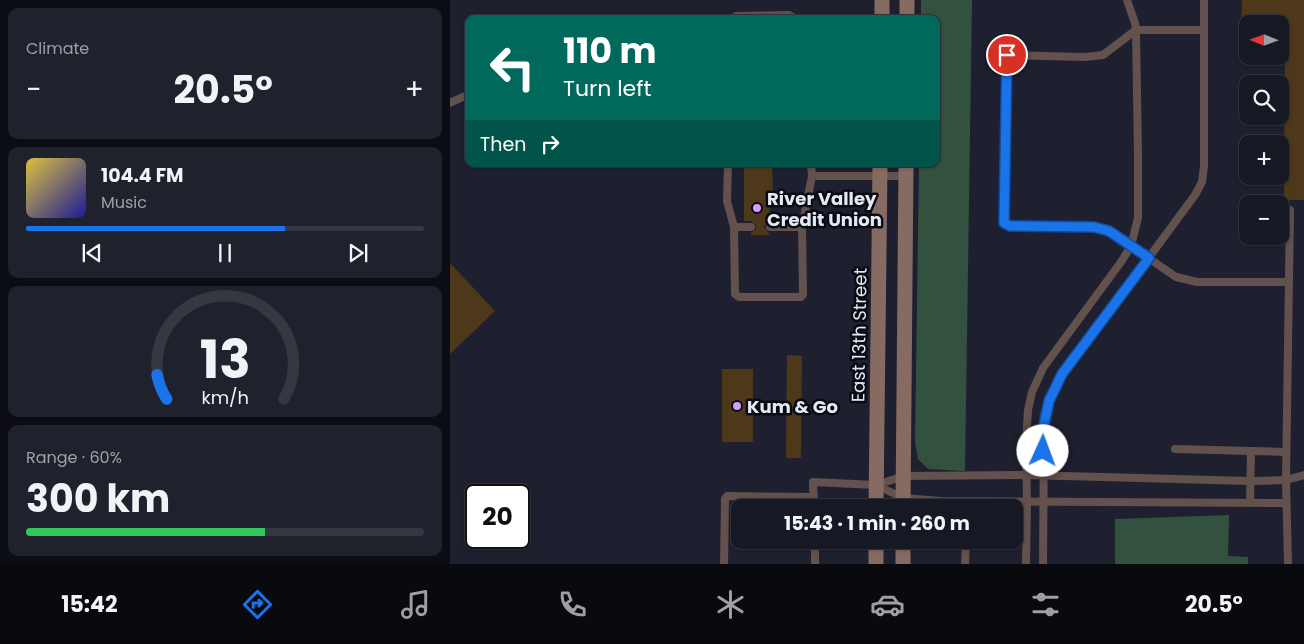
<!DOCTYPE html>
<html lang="en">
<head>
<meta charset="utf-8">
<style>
  body { margin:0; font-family:Poppins,sans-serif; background:#1f212c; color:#f1f3f6; height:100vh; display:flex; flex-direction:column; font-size:19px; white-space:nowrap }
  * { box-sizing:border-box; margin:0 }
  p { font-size:16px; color:#9ea0a6 }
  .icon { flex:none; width:28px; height:28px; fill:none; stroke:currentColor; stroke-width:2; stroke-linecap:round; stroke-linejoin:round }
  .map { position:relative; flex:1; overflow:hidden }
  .panel { display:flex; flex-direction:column; gap:8px; padding:8px; background:#0c0d14; width:450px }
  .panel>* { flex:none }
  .top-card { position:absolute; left:15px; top:15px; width:475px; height:152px; border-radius:10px; box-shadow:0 1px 4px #0004,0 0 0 1px #353741; background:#00695c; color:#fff; overflow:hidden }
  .needle { width:32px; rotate:271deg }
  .tools { position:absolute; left:789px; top:15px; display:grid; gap:10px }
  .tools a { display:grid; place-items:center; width:50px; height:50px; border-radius:10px; background:#161824; box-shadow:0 1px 4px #0004,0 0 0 1px #353741; font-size:25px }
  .speed { position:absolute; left:15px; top:484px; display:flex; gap:10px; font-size:25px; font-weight:700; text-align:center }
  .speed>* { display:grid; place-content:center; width:65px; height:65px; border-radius:50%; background:#161824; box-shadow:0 1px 4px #0004,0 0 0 1px #353741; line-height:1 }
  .speed .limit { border:2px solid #111; border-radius:8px; background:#fff; color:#111 }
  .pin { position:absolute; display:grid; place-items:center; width:42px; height:42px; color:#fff; margin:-21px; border:2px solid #fff; border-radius:50%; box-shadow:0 1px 5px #0007 }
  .me { position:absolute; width:55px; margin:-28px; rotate:2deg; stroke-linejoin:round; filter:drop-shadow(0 0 4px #0008) }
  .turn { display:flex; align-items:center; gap:18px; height:105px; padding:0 15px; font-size:22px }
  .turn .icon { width:65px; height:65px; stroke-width:2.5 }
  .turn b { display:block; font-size:35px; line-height:42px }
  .then { display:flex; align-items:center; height:48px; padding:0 15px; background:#0003; gap:10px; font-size:19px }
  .big { font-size:38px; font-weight:700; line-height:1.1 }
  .panel .widget { flex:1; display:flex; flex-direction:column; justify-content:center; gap:8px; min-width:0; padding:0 18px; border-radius:10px; background:#1f212c }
  .panel .dial { align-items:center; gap:0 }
  .dial svg { height:130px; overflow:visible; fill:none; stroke:#353741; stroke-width:7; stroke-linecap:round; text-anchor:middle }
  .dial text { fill:#f1f3f6; stroke:none }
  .song { display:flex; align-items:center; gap:15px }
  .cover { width:60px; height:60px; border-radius:8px; background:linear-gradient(135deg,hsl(50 70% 55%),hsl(240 70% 35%)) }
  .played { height:5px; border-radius:2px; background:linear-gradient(90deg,#1a73e8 65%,#353741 65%) }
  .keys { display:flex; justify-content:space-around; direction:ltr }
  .heat { display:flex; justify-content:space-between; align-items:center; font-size:28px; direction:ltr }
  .charge { height:8px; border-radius:4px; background:linear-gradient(90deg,#34c759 60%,#353741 0) }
  .trip { position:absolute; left:281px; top:499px; width:292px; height:50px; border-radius:10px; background:#161824; box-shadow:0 1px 4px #0004,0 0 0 1px #353741; font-weight:700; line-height:50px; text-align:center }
  .menu { display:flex; height:80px; justify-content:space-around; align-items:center; background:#090a0e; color:#9ea0a6 }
  .menu .icon { width:35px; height:35px }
  .menu .on { color:#1a73e8 }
  .menu b { font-size:22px; color:#f1f3f6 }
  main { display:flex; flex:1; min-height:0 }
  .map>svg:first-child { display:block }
</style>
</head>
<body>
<main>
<section class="panel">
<div class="widget"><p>Climate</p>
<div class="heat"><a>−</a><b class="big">20.5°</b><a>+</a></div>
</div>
<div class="widget">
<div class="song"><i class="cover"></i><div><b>104.4 FM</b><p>Music</p></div></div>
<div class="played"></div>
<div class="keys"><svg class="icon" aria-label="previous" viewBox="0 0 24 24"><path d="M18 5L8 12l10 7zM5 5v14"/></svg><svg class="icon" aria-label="pause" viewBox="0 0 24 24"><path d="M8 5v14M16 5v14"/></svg><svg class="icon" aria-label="next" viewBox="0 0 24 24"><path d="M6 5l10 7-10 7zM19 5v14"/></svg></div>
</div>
<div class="widget dial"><svg viewBox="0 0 100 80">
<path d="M14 69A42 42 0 1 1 86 69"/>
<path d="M14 69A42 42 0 0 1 8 54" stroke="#1a73e8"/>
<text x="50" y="56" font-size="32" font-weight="700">13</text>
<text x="50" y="72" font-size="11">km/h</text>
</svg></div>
<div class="widget"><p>Range · 60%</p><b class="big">300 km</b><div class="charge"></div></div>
</section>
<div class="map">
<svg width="854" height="564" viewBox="0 0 854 564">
  <rect width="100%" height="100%" fill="#1e2030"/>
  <g fill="#32513e">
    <polygon points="471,0 522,0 515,471 478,469 468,459 465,443 469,164 486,164 486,19 471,19"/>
    <polygon points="779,515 778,556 798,557 798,564 665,564 665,519"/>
  </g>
  <g fill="#4d3819">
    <polygon points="792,0 854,0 854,200 834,200 835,37 830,37 830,24 791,24"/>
    <polygon points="294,164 322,164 323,195 319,195 320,221 317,222 314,227 320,235 301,235 301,233 306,229 306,225 301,221 294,221"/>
    <polygon points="0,263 45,311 0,354"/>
    <polygon points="337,355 352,356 351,458 336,458"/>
    <rect x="272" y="369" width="31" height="73"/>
    <polygon points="281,504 290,504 290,543 280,543"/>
  </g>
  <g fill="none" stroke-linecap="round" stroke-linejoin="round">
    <g stroke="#62514c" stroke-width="8">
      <polyline points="282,19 286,16 339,15 347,19"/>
      <polyline points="754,30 686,30 653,55 635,57 557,55 554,223 560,226 644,227 659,231 726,277 747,282 839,282"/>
      <polyline points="0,103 19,94"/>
      <polyline points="278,164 277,201 284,227 285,294 289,297 351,297 353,295 352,227 362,176 361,164"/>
      <polyline points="362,176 456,176"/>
      <polyline points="284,227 301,227"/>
      <polyline points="320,227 352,227"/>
      <polyline points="725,449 836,452"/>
      <polyline points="426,485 453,498 491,501 836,503"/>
      <polyline points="800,503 801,451"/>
      <polyline points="364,508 363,482 426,485 454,476 577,475 800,481 836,480 854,475"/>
      <polyline points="365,540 365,564"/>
      <polyline points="274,564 275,499 277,496 364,497"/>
      <polyline points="515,564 516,540"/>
      <polyline points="576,564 577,502 576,443 578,410 582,392 593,368 671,262 681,246 688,218 688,156 686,30 685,23 677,0"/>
      <polyline points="593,564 594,425 599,401 613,374 745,195 752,182 754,166 754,0"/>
      <polyline points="838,564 836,480 840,210"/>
    </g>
    <g stroke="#866b63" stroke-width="15">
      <polyline points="457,0 457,19"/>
      <polyline points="432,19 432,0"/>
      <polyline points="426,508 430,164"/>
      <polyline points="453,508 456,164"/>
      <polyline points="426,564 426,540"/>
      <polyline points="453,564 453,540"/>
    </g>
  </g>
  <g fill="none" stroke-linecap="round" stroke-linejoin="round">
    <g stroke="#114b97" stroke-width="12">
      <polyline id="route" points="557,55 554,223 560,226 644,227 659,231 699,258 612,374 599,401 594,425 593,451"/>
    </g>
    <use href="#route" stroke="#1a73e8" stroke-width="9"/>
  </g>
  <g fill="#d19dfe" stroke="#090b12" stroke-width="2">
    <circle cx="307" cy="208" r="5"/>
    <circle cx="287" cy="406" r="5"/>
  </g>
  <g text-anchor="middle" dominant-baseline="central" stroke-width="5" stroke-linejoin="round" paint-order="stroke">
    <g font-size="18" font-weight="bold" fill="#e5e8f3" stroke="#090b12" text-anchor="start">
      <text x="317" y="198">River Valley<tspan x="317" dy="21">Credit Union</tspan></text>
      <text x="297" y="406">Kum &amp; Go</text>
    </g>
    <g font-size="18" fill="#e5e8f3" stroke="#090b12">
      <text transform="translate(409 335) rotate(-89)">East 13th Street</text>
    </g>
  </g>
</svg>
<div class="tools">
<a><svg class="needle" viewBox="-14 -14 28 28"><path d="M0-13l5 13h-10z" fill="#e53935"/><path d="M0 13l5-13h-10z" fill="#9ea0a6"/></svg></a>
<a><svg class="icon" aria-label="search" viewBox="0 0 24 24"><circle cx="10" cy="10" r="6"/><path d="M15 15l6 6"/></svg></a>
<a>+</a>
<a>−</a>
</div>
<div class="speed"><div class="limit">20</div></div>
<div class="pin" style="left:557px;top:55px;background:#d93025"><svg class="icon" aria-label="arrive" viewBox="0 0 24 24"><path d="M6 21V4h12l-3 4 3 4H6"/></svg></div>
<svg class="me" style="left:593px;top:451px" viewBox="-20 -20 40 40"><circle r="19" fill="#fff"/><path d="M0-13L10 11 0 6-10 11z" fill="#1a73e8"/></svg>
<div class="trip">15:43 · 1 min · 260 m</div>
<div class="top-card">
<div class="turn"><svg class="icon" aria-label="left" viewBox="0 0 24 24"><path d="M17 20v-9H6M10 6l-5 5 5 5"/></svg><div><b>110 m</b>Turn left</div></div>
<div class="then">Then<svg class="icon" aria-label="right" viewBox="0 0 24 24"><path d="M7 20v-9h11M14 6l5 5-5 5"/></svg></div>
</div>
</div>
</main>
<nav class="menu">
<b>15:42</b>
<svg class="icon on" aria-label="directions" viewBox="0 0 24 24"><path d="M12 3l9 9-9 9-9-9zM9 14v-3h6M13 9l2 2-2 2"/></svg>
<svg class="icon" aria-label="music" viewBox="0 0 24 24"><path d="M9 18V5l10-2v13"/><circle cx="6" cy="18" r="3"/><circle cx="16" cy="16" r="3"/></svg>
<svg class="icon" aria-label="phone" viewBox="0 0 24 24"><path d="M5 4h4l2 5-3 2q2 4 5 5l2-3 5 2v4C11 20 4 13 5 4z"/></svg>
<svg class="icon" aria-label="climate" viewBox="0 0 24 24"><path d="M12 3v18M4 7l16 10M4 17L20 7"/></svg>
<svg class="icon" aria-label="car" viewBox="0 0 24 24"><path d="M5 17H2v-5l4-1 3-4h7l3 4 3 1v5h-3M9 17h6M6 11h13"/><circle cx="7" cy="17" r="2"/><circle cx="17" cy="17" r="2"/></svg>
<svg class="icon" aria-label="filters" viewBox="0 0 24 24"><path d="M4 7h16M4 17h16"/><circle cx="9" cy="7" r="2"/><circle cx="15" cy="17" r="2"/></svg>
<b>20.5°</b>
</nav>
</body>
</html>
